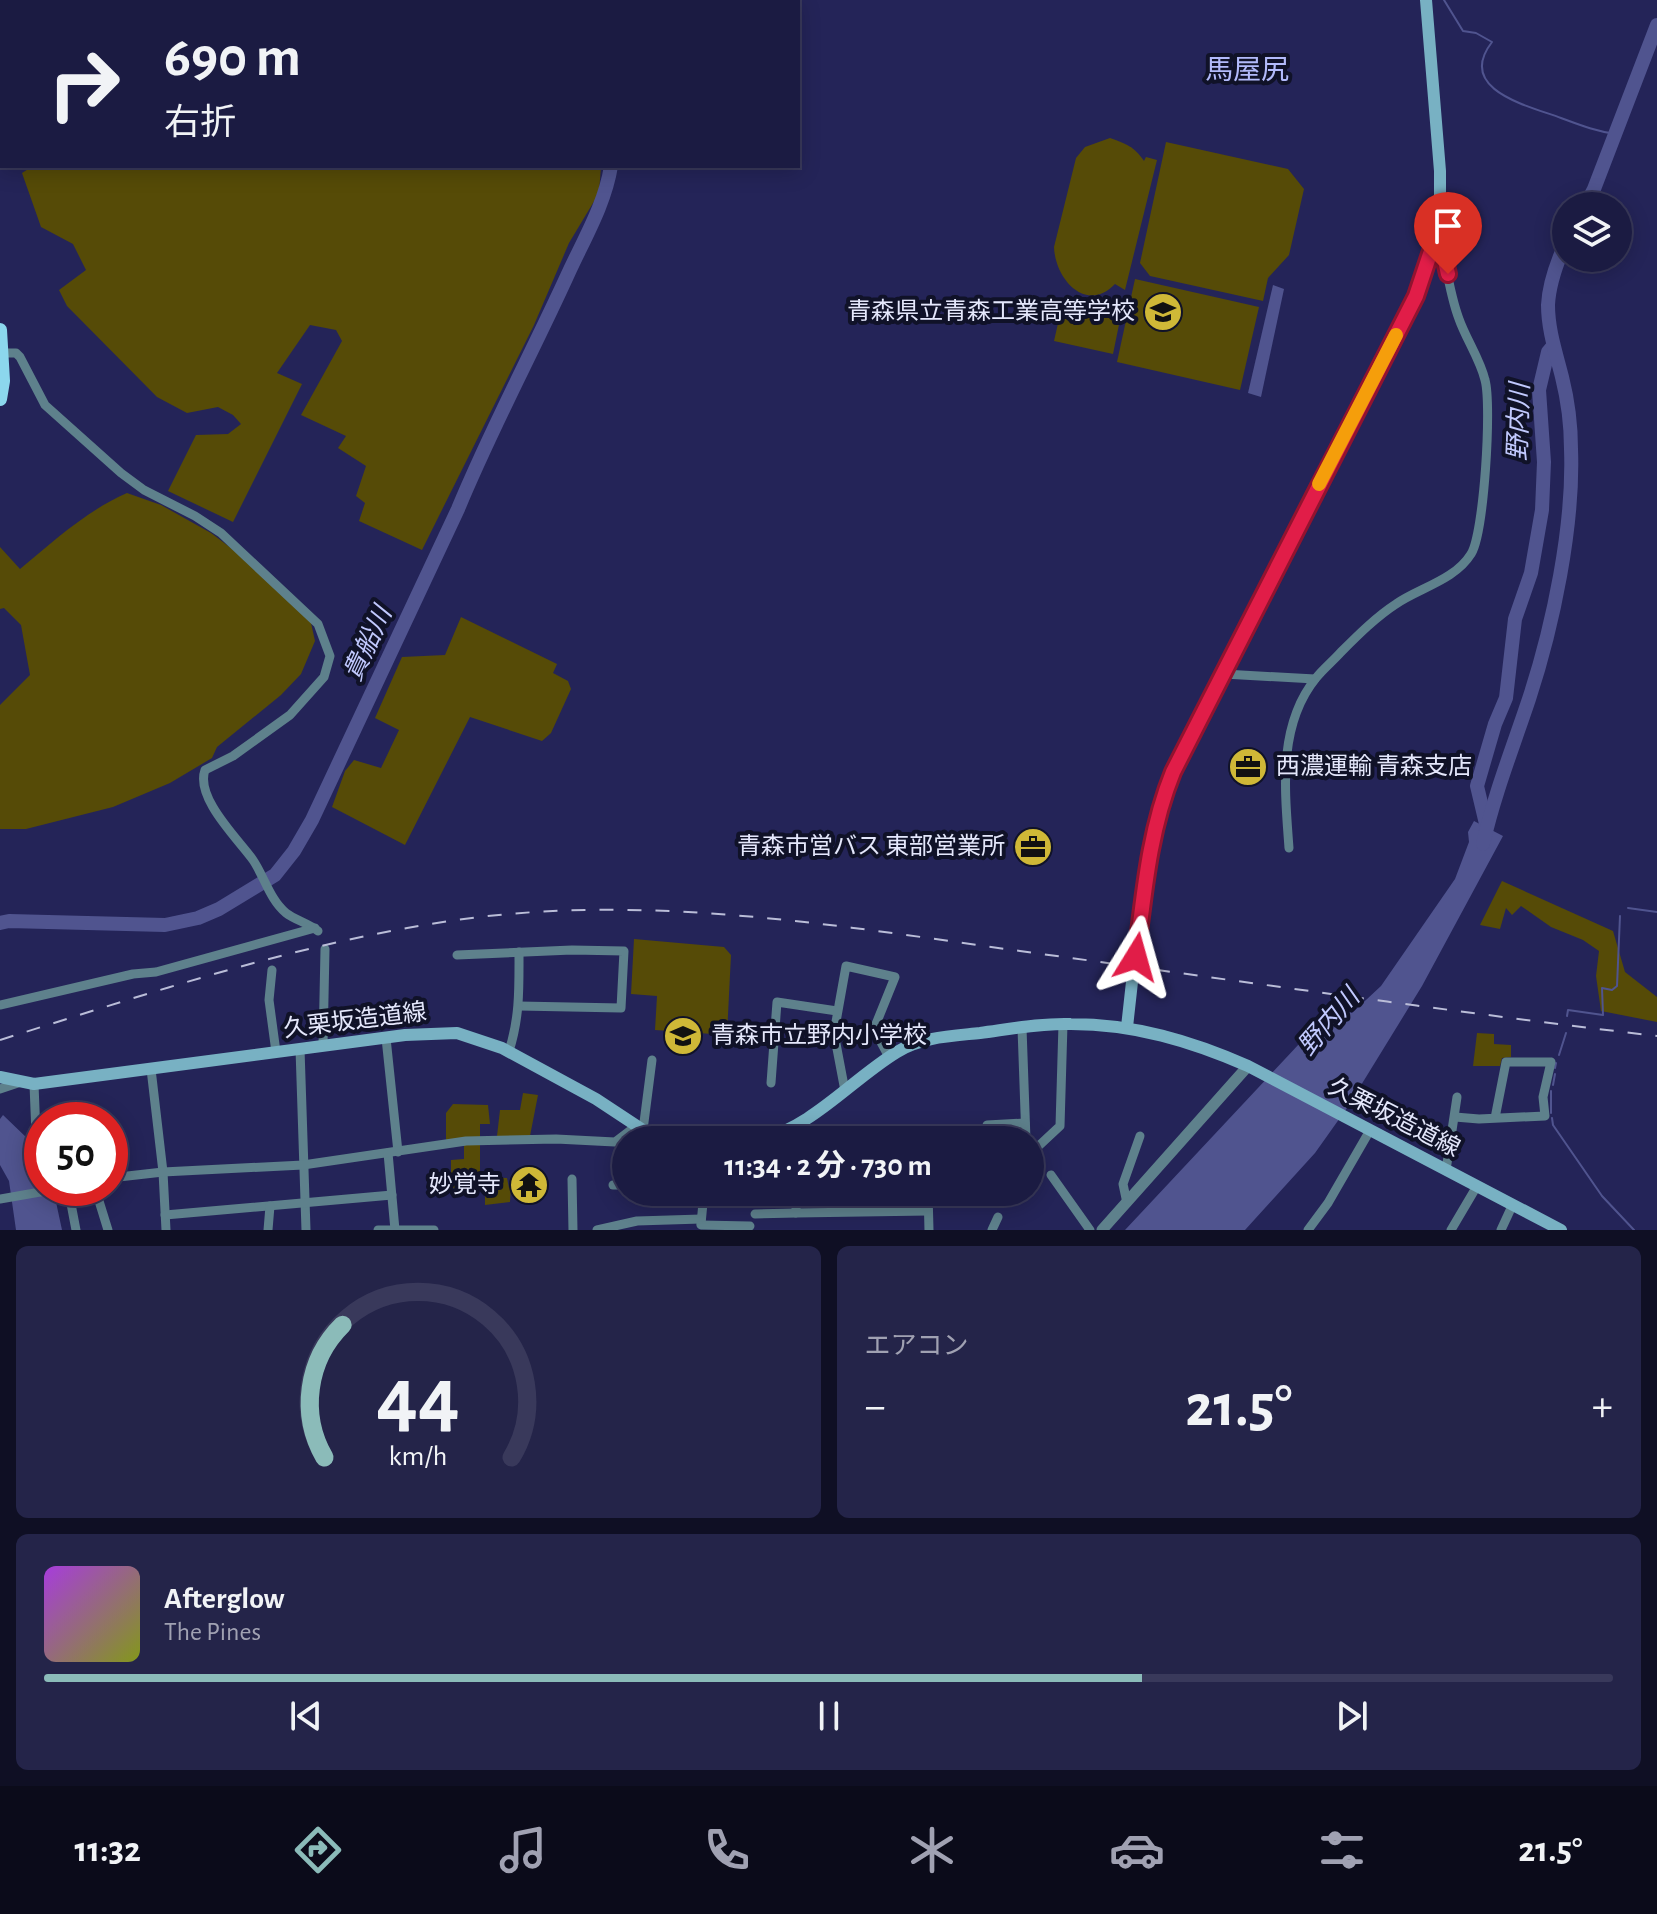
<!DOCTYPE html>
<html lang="ja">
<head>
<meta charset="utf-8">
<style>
  body { margin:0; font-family:"Alegreya Sans","Noto Sans JP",sans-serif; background:#242449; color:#f1f3f6; height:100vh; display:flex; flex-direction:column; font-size:30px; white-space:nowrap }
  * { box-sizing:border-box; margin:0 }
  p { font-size:26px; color:#a0a1b2 }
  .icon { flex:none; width:44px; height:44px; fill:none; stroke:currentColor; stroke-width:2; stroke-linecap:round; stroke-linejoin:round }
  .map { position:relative; height:1230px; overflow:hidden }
  .side { display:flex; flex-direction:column; gap:16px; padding:16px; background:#0f0f24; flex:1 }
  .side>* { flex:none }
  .top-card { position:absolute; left:0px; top:0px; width:800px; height:168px; box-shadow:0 4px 20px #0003,0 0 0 2px #39395b; background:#1b1b42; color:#f1f3f6; overflow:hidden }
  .tools { position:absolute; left:1552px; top:192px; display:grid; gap:16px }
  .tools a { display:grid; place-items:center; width:80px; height:80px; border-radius:50%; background:#1b1b42; box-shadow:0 4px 20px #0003,0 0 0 2px #39395b; font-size:40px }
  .speed { position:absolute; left:24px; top:1102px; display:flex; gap:16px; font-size:40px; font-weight:700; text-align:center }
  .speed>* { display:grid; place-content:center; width:104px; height:104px; border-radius:50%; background:#1b1b42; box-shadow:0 4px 20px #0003,0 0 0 2px #39395b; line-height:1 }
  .speed .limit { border:12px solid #d22; background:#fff; color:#111 }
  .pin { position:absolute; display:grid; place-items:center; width:68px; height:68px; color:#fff; margin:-82px -34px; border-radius:50% 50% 50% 0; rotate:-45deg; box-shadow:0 0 8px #0007 }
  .pin .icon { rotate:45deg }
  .me { position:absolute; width:88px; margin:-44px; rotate:8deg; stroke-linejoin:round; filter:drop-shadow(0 0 6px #0008) }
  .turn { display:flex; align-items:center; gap:28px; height:168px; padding:0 32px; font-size:36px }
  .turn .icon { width:104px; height:104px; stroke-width:2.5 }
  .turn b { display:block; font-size:56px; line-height:68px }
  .big { font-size:60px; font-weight:700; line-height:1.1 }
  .side .widget { flex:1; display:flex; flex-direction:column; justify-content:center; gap:12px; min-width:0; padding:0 28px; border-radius:12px; background:#242449 }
  .side .dial { align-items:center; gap:0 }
  .dial svg { height:208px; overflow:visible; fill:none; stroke:#39395b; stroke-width:7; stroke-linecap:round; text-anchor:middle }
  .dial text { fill:#f1f3f6; stroke:none }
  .song { display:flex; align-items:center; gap:24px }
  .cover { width:96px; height:96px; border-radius:12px; background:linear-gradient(135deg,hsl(280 70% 55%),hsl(70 70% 35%)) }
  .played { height:8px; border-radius:4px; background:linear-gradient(90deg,#8bbbb9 70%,#39395b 70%) }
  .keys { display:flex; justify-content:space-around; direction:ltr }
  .heat { display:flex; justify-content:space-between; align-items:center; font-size:44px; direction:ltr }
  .side .tiles { flex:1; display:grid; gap:16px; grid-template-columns:1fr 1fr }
  .widget:last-child { grid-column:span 2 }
  .trip { position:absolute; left:612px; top:1126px; width:432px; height:80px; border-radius:40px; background:#1b1b42; box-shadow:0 4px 20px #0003,0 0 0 2px #39395b; font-weight:700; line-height:80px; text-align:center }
  .menu { display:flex; height:128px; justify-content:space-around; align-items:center; background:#0b0b1a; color:#a0a1b2 }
  .menu .icon { width:56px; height:56px }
  .menu .current { color:#8bbbb9 }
  .menu b { font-size:36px; color:#f1f3f6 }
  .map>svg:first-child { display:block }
</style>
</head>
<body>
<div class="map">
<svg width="1657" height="1230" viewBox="0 0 1657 1230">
  <rect width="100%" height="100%" fill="#242458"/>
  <g fill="#564b07">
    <polygon points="57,0 563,0 564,2 56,2"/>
    <path d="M 1110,138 C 1126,144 1134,146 1144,161 L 1146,157 L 1157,160 L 1125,290 L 1115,284 C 1086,314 1055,279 1054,247 L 1076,158 L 1085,147 Z"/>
    <polygon points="1166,142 1288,169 1304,189 1289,255 1268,278 1263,301 1150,276 1140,263"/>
    <polygon points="33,166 601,166 599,193 569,243 534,325 422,550 359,521 365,503 356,496 366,466 338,448 346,436 301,415 342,341 336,330 310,325 277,373 302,384 233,522 168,491 196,435 228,434 241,424 233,415 218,407 187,413 157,397 67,306 59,290 86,270 73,244 41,227 22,173"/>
    <polygon points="1135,279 1259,307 1240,390 1117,362"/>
    <polygon points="1064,297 1122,310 1113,354 1054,341"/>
    <path d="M 127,493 L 161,505 L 211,533 L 256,567 L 311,623 L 315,641 L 301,674 L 281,695 L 217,747 L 212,758 L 170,783 L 113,807 L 26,829 L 0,829 L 0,705 L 30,675 L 21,625 L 4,608 L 0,609 L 0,547 L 20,569 C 54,541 86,511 127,493 Z"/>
    <polygon points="461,617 557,664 553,673 568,681 571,689 551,733 542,741 470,717 405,845 332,807 345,771 354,760 381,768 399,730 375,718 402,657 445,655"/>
    <polygon points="1502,881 1613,931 1625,972 1657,997 1657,1022 1601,1011 1596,976 1599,951 1583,940 1551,927 1521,906 1512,915 1506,908 1500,929 1480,925"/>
    <polygon points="634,939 724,947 731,955 727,1035 655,1030 657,996 631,994"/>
    <polygon points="1477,1033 1494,1034 1494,1044 1511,1045 1511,1057 1502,1058 1500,1066 1473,1066"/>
    <polygon points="523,1093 538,1095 530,1136 497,1136 500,1110 520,1110"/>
    <polygon points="453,1104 488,1105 490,1124 480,1124 480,1177 507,1178 509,1188 511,1187 510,1202 485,1205 485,1190 451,1188 451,1160 464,1159 464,1140 446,1141 446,1113"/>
  </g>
  <g fill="#50548f">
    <polygon points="1273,285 1284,289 1261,397 1248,393"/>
    <polygon points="1474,821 1503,836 1422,986 1347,1108 1315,1153 1245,1230 1125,1230 1329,1012 1337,1008 1352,1013 1381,986 1455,879 1469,842 1468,832"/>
    <polygon points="3,1115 28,1139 42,1160 42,1188 53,1188 62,1230 16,1230 9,1181 0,1165 0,1119"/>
  </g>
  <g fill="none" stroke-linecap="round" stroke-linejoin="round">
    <g stroke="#50548f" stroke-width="2">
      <path d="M 1444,0 L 1463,31 L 1476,33 L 1492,42 C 1455,90 1529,106 1561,118 C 1580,125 1595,131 1616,134"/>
      <polyline points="1628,908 1657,912"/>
      <polyline points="1567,1016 1568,1010 1603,1015 1602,988 1612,990 1617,986 1620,916"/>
      <polyline points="1559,1055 1566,1033"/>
      <polyline points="1555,1068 1556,1063"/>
      <polyline points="1553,1085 1555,1074"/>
      <polyline points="1551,1091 1551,1113"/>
      <polyline points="1552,1118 1553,1125 1602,1196 1634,1230"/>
    </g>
    <g stroke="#50548f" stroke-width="14">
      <polyline points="574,0 575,2"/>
      <polyline points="1585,206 1594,189 1657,25"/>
      <polyline points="1486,824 1477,786 1495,724 1506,698 1515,619 1531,573 1542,510 1544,462 1539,390 1548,352 1553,346"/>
      <path d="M 1483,844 C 1494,795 1513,747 1529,699 C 1553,626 1574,526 1571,449 C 1571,424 1568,401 1562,377 C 1556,353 1548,330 1548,305 C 1549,283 1557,262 1566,242"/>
      <path d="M 0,923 L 9,921 L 165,925 L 198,918 L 219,909 L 275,875 L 294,851 L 312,820 L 458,509 C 491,429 532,353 568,274 C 584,239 605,204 611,166"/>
    </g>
    <g stroke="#5e818c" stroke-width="9">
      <path d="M 3,353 L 16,353 L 20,357 L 45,405 L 121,473 L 144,490 L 195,516 L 221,533 L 318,624 L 330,656 L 324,677 L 290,715 L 233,756 L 205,770 C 195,798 238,839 253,860 C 264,876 270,900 286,913 C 295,920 308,923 318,931"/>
      <polyline points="1224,674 1315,679"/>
      <path d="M 1289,848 C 1285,792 1277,726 1316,678 C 1323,669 1333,661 1341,652 C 1358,635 1376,617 1396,604 C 1419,588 1455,580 1471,554 C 1484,534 1492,405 1485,380 C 1480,359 1466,339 1459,319 C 1448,290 1446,259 1438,230"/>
      <polyline points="457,955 572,950 624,951 621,1008 519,1006"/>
      <polyline points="272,970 269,1000 276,1052"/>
      <polyline points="0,1005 133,974 156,972 315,928"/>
      <polyline points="1022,1028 1026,1140"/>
      <polyline points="386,1038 398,1152"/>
      <polyline points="323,1046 325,949"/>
      <polyline points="300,1049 306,1230"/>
      <path d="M 509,1051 C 520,1017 519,987 519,952"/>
      <polyline points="151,1069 163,1172 166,1230"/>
      <polyline points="771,1083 777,1002 837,1011"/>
      <polyline points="34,1084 36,1135 42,1141"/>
      <polyline points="0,1089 18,1083"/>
      <polyline points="845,1091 834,1033 846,966 895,977 874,1029 889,1057"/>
      <polyline points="1455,1117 1479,1119 1545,1116 1543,1097 1551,1062 1506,1062 1495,1118"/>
      <polyline points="987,1125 1025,1123"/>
      <polyline points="643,1130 652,1060"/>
      <polyline points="388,1153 395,1230"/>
      <polyline points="1030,1154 1060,1126 1063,1024"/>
      <polyline points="1446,1170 1457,1097"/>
      <polyline points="1051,1175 1090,1230"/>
      <polyline points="110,1178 163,1172 303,1165 466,1141 556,1139 615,1142 636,1126"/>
      <polyline points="572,1179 573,1230"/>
      <polyline points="613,1185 626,1185"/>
      <polyline points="68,1188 76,1230"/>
      <polyline points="95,1188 108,1230"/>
      <polyline points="796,1192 796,1213 928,1211"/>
      <polyline points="928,1192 929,1230"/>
      <polyline points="0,1199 63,1188"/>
      <polyline points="1127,1203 1123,1184 1140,1136"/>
      <polyline points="755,1214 796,1213"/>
      <polyline points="165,1215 392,1195"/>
      <polyline points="701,1224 704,1192"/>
      <polyline points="701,1225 750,1226"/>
      <polyline points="268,1230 270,1206"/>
      <polyline points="378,1230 434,1230"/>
      <polyline points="597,1230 637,1221 701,1219"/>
      <polyline points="992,1230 998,1217"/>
      <polyline points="1308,1230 1328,1203 1369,1132"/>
      <polyline points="1451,1230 1477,1186"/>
      <polyline points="1501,1230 1513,1204"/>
    </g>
    <polyline stroke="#5e818c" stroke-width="11" points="1102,1230 1248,1066"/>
    <g stroke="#78b1c3" stroke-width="12">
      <path d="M 1136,957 C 1144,894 1149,831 1173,772 L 1416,296 L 1438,230 L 1440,201 L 1440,171 L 1426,0"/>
      <polyline points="1127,1027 1133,973"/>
      <polyline points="0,1077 34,1084 405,1035 457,1033 502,1048 596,1099 643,1130 691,1140"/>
      <path d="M 759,1140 C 813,1127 851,1080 897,1052 C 921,1037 952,1036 980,1033 C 1010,1029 1041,1023 1071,1024 C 1134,1024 1191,1041 1248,1066 L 1561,1230"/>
    </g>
    <polyline stroke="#8cd7ed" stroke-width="14" points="0,330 3,381 0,399"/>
    <path stroke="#babdd8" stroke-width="2" stroke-dasharray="14 14" stroke-linecap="butt" d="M 0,1040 C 150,993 301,942 457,920 C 645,893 834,925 1020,951 C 1233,980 1444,1011 1657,1036"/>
  </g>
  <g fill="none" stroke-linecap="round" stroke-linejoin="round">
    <g stroke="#92132f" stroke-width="20">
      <path id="route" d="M 1136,957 C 1144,894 1149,831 1173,772 L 1416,296 L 1438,230 L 1448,274"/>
    </g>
    <use href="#route" stroke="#e11d48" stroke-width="14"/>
    <polyline stroke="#f59e0b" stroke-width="14" points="1319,484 1396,335"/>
  </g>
  <defs>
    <g id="school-disc" transform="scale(2)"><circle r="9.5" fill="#cfb837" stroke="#101228"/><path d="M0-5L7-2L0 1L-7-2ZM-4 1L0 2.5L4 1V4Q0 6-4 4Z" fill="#111"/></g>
    <g id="office-disc" transform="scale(2)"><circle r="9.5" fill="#cfb837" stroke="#101228"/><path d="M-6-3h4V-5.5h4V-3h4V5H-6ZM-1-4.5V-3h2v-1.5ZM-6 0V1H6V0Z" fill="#111"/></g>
    <g id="temple-disc" transform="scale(2)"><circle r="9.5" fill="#cfb837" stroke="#101228"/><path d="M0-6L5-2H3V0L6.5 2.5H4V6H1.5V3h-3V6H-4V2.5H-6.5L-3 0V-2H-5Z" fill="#111"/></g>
  </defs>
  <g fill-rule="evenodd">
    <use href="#school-disc" x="1163" y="312"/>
    <use href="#office-disc" x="1248" y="767"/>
    <use href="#office-disc" x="1033" y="847"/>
    <use href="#school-disc" x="683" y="1036"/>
    <use href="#temple-disc" x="529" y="1185"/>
  </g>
  <g text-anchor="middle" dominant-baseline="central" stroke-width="8" stroke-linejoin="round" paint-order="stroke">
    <g font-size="24" fill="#e4e7fb" stroke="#101228" text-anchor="end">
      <text x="1135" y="312">青森県立青森工業高等学校</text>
      <text x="1276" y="767" text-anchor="start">西濃運輸 青森支店</text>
      <text x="1005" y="847">青森市営バス 東部営業所</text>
      <text x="711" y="1036" text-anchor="start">青森市立野内小学校</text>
      <text x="501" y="1185">妙覚寺</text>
    </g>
    <g font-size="24" fill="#e4e7fb" stroke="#101228">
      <text transform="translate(355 1021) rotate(-7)">久栗坂造道線</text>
      <text transform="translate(1394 1118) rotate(27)">久栗坂造道線</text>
    </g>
    <g font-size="26" font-style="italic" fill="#c1c9fe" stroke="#101228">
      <text transform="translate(1519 422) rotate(-88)">野内川</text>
      <text transform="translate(368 644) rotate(-65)">貴船川</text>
      <text transform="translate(1329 1022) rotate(-49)">野内川</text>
    </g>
    <g font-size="28" fill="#b2bafa" stroke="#101228">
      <text x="1247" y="71">馬屋尻</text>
    </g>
  </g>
</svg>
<div class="tools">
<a><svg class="icon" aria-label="layers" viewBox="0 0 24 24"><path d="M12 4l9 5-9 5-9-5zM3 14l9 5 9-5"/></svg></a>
</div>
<div class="speed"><div class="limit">50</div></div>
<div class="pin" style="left:1448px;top:274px;background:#d93025"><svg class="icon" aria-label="arrive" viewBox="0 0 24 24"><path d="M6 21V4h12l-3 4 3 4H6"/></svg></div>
<svg class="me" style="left:1136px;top:957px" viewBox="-20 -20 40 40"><path d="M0-17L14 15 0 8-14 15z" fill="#e11d48" stroke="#fff" stroke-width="4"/></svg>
<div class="trip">11:34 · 2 分 · 730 m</div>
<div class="top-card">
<div class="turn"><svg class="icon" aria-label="right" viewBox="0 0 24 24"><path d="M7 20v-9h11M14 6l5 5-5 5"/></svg><div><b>690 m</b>右折</div></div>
</div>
</div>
<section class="side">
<div class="tiles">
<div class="widget dial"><svg viewBox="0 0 100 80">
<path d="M14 69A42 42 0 1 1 86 69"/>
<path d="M14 69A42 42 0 0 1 21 18" stroke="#8bbbb9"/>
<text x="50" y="56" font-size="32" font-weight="700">44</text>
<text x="50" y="72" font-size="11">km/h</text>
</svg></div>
<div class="widget"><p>エアコン</p>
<div class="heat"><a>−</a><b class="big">21.5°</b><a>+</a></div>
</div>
<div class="widget">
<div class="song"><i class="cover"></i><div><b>Afterglow</b><p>The Pines</p></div></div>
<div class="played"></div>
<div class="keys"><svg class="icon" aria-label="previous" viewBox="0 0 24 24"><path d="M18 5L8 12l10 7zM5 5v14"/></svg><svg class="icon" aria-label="pause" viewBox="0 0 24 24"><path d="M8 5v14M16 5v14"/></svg><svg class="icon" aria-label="next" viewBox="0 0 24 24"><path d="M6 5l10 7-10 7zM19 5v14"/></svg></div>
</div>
</div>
</section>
<nav class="menu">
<b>11:32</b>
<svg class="icon current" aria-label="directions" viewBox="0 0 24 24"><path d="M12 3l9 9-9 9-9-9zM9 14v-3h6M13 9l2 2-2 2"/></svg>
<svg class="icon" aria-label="music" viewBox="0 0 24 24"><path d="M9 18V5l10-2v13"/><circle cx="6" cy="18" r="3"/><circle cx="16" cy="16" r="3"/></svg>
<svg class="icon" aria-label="phone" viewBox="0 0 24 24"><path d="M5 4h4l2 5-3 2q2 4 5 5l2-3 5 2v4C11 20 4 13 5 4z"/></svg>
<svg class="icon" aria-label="climate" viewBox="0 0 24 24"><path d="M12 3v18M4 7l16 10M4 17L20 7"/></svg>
<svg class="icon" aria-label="car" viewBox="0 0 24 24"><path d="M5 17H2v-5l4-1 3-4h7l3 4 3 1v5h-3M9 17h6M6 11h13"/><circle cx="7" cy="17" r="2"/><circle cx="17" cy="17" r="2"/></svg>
<svg class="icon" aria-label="filters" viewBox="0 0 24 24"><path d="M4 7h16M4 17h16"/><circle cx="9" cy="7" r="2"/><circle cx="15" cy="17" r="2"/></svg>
<b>21.5°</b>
</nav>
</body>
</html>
